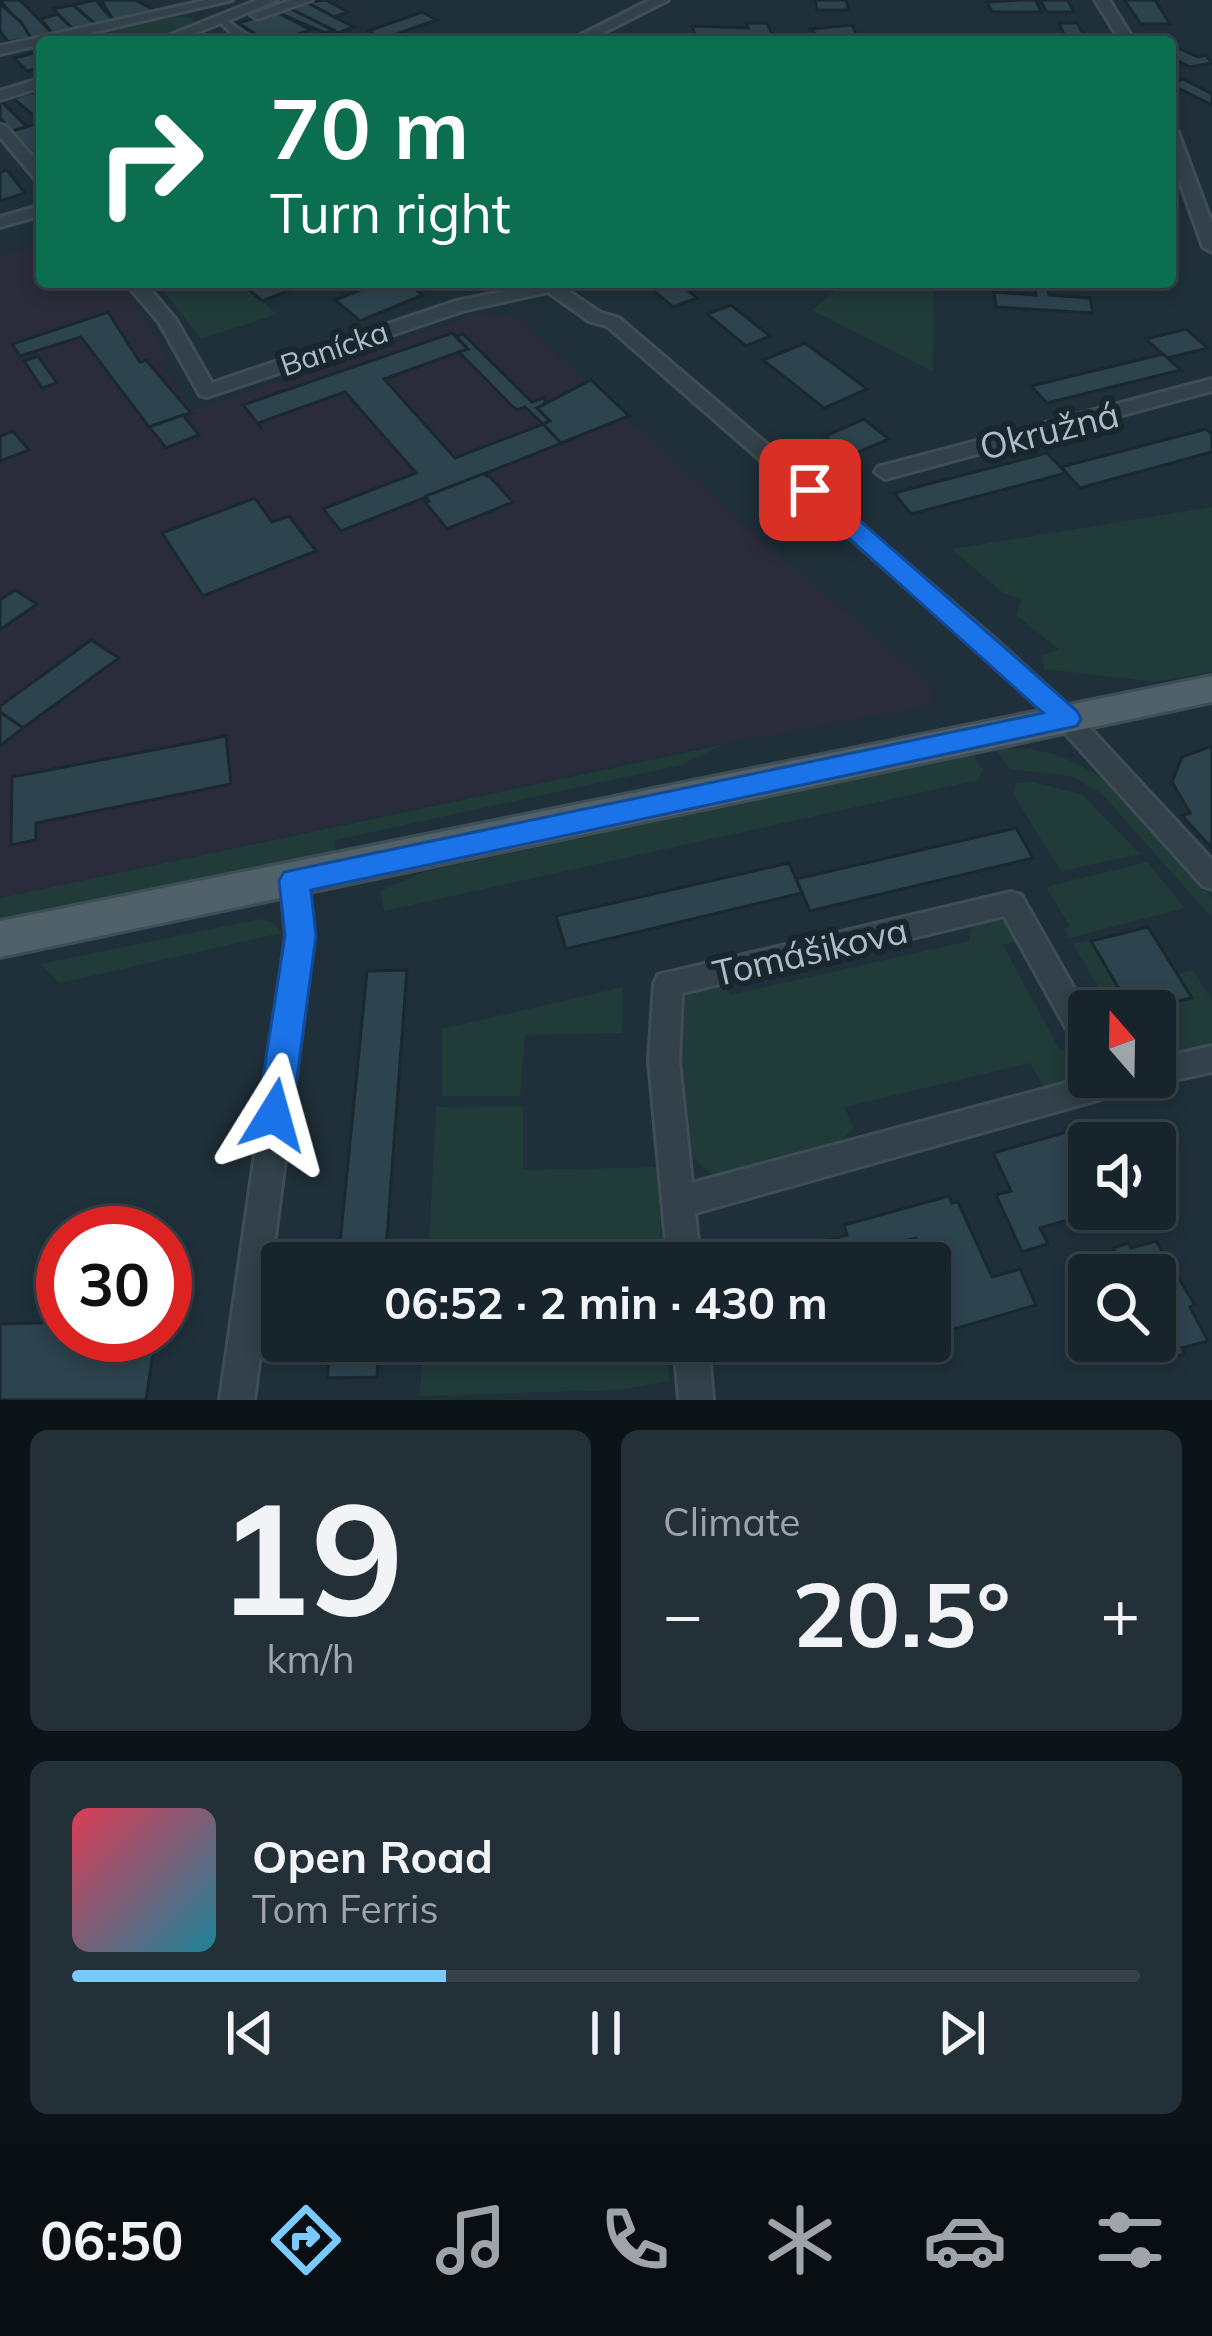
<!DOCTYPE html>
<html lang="en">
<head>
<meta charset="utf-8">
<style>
  body { margin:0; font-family:Mulish,sans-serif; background:#243038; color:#f1f3f6; height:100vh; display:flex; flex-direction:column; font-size:45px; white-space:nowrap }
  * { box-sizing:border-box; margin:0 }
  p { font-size:39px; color:#9ea4a9 }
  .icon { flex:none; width:66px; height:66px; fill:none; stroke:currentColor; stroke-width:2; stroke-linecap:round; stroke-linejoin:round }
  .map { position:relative; height:1400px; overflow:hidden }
  .sheet { display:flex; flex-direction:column; gap:30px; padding:30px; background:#0d1418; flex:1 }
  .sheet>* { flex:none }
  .top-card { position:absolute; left:36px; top:36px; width:1140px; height:252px; border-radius:12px; box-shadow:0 6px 18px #0003,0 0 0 3px #364148; background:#0b6e4f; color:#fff; overflow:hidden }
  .needle { width:78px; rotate:340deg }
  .buttons { position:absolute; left:1068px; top:990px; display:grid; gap:24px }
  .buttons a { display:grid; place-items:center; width:108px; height:108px; border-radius:12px; background:#17242c; box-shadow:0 6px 18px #0003,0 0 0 3px #364148; font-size:60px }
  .speed { position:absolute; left:36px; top:1206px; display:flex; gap:24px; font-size:60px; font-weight:700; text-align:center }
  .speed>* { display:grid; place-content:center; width:156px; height:156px; border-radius:50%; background:#17242c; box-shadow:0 6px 18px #0003,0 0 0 3px #364148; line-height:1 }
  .speed .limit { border:18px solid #d22; background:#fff; color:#111 }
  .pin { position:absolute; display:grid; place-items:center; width:102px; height:102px; color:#fff; margin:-51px; border-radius:24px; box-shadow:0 6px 18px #0006 }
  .me { position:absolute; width:132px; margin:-66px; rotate:8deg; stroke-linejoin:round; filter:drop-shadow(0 0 9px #0008) }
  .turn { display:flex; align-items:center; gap:42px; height:252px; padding:0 36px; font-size:54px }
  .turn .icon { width:156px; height:156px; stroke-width:2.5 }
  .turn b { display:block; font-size:84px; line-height:102px }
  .big { font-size:90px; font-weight:700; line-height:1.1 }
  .sheet .widget { flex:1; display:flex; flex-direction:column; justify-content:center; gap:18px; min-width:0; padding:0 42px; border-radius:18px; background:#243038 }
  .sheet .dial { align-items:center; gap:0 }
  .dial b { font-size:156px; line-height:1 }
  .song { display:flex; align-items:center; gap:36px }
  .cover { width:144px; height:144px; border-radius:18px; background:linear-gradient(135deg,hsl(350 70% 55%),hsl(190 70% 35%)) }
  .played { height:12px; border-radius:6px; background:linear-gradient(90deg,#79cbff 35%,#364148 35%) }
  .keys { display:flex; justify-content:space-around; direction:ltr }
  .heat { display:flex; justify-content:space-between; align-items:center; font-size:66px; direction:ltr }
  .sheet .tiles { flex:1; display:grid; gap:30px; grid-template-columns:1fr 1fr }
  .widget:last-child { grid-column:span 2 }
  .trip { position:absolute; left:261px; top:1242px; width:690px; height:120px; border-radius:12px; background:#17242c; box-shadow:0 6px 18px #0003,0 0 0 3px #364148; font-weight:700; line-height:120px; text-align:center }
  .menu { display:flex; height:192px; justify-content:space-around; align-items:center; background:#090e12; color:#9ea4a9 }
  .menu .icon { width:84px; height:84px }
  .menu .current { color:#79cbff }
  .menu b { font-size:54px; color:#f1f3f6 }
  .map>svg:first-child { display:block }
</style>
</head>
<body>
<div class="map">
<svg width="1212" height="1400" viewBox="0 0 1212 1400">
  <rect width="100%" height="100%" fill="#1f303a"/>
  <polygon fill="#2b2c3b" points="42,243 42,282 90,282 99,294 124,286 168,357 159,362 194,410 482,313 495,317 511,314 739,521 918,675 932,690 931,705 655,756 0,898 0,256"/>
  <g fill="#213b38">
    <polygon points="180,16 192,18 195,24 147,42 61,42"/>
    <polygon points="157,282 237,282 277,314 201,339"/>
    <polygon points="846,282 934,282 933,372 812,310"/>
    <polygon points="1212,507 1212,672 1154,682 1044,669 1042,655 1059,649 1017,616 1021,599 1002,592 952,549"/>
    <polygon points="722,745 681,765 340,839 335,841 336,852 0,918 0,898"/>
    <path d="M 995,749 C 1100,739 1151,828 1212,897 L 1212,918 L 1102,794 L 1073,777 L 1010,769 Z"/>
    <polygon points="973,753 983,770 978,780 384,911 380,891 424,872"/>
    <polygon points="1031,782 1082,794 1140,854 1061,871 1013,794 1016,783"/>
    <polygon points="1147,862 1185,908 1069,938 1064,929 1070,926 1046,887"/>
    <polygon points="990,916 1017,928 1017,941 1003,945 1059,1049 1082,1052 1070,1085 1047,1092 1030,1063 845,1107 853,1129 835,1145 715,1177 690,1156 679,1109 675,997 693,983 723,977 730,995 969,941 973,920"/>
    <polygon points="261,919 275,924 281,933 60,983 40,964"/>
    <polygon points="1110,934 1092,942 1132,1011 1112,1011 1073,944"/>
    <polygon points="1193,970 1212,1001 1212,1044 1155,1056 1155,1011 1143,1011 1191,999 1177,974"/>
    <polygon points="623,987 622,1033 525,1035 520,1096 442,1096 442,1029"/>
    <polygon points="523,1106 523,1170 657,1167 663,1263 428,1263 436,1107"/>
    <polygon points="423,1341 667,1341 669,1381 619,1390 420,1396"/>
  </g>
  <g fill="#2d434e" stroke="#1a2830" stroke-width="3">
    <polygon points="0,0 20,0 52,33 31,38"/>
    <polygon points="96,0 105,11 113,20 95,24 73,5"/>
    <polygon points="101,0 135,0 156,11 113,20"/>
    <polygon points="326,0 335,5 348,12 334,17 306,2"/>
    <polygon points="815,0 846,0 849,10 817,10"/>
    <polygon points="1022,0 1068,0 1074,12 1047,12 1042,3 1037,3 1041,12 992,12 987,2"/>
    <polygon points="1124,0 1155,0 1170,24 1141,24"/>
    <polygon points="306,2 334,17 354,27 338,33 289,8"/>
    <polygon points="0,4 21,22 31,38 8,42 0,31"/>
    <polygon points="73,5 95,24 73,29 53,9"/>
    <polygon points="289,8 333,30 325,33 276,12"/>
    <polygon points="276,12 311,30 288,37 296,42 268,42 238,23"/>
    <polygon points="422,12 437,20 382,39 368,31"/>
    <polygon points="57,14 73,29 52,33 41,19"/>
    <polygon points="746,23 767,23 774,39 698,42 692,26 748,28"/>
    <polygon points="1059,23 1077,23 1088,42 1059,42 1066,39"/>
    <polygon points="852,25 859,39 823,41 810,29"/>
    <polygon points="1176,47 1198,57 1206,55 1212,63 1190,67 1170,57 1170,50"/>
    <polygon points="42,51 42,67 27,71 14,58"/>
    <polygon points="1183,79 1212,94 1212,105 1170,84"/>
    <polygon points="32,92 42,100 42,123 13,98"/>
    <polygon points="0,102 2,102 27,127 12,131 0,118"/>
    <polygon points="36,124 42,130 39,160 12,131"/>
    <polygon points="7,170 25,193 0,201 0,172"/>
    <polygon points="311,282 262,301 246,287 260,282"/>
    <polygon points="380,282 407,282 423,295 360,321 335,300"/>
    <polygon points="643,282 678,282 697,298 673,307"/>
    <polygon points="1056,282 1057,286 1047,285 1049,295 1090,298 1093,313 996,307 994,292 1036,295 1034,284 1025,282"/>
    <polygon points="731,305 770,336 746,346 707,314"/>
    <polygon points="108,312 140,362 146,360 191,413 149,427 81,337 20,356 12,344"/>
    <polygon points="1186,329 1208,348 1167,358 1146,339"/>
    <polygon points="452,333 468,349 384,379 455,458 543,424 562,443 341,531 323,509 416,473 345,392 258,423 262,429 243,405"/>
    <polygon points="463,334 532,402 545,397 545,405 537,408 550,421 543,424 525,407 517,410 512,406 459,352 468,349 456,336"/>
    <polygon points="805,343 839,368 867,389 824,408 763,360"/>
    <polygon points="1163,354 1181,370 1047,403 1031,386"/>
    <polygon points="38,356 57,383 42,388 24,361"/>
    <polygon points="591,380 629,416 561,443 543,424 550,421 537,408"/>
    <polygon points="183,415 199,435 166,448 149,427"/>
    <polygon points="864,419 889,439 849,456 825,436"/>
    <polygon points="1206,429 1212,434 1212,452 1080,488 1061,467"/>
    <polygon points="13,431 29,450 0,461 0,436"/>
    <polygon points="1047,453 1066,473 911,514 894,493"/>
    <polygon points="482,474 490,477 513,502 447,529 425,502 429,501 426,496"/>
    <polygon points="255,498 272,522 289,516 316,551 203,596 162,533"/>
    <polygon points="15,590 37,604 0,630 0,600"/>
    <polygon points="91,640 119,658 23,728 0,712 0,706"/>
    <polygon points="0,712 23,728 0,746"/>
    <polygon points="226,736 231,784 36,823 36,840 11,845 12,777"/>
    <polygon points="1212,746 1212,848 1182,816 1190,813 1172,782 1182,757"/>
    <polygon points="1016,828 1033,858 810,911 796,879"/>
    <polygon points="789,863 802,893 566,949 556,916"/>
    <polygon points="1148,927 1192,998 1132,1011 1091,941"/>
    <polygon points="407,970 385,1263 338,1263 367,971"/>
    <polygon points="1093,1120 1105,1143 1089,1143 1089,1164 1084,1166 1065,1128"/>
    <polygon points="1067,1132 1089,1175 1089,1209 1106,1209 1090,1214 1094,1221 1088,1222 1074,1218 1078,1225 1064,1221 1040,1228 1048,1244 1022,1252 996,1195 1011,1191 993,1153"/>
    <polygon points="949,1196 952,1203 958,1202 992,1277 1020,1269 1036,1305 954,1329 916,1238 884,1247 890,1263 747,1263 847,1235 844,1225"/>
    <polygon points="1156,1241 1195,1305 1190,1307 1208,1341 1182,1348 1185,1354 1169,1358 1166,1353 1140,1360 1130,1341 1155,1341 1155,1275 1098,1275 1090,1260 1116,1253 1113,1248 1128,1243 1131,1248"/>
    <polygon points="63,1322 63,1335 156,1335 146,1400 0,1400 0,1324"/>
    <polygon points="331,1341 379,1341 377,1377 327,1378"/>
  </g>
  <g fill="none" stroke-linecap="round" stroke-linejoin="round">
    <g stroke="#3f4d56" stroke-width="6">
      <g id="street">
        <polygon points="207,0 232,0 0,54 0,46"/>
        <polygon points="258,0 277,0 227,21 257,42 241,42 221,23 173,42 153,42"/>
        <polygon points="291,0 312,0 258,19 251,15"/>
        <polygon points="650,0 668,0 585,42 567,42"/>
        <polygon points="1095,0 1109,0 1135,42 1121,42"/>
        <polygon points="42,78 42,87 0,100 0,91"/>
        <polygon points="0,125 6,126 42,167 42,182 36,180 0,137"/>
        <polygon points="1170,127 1178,132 1212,224 1212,252 1203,247 1170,154"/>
        <polygon points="42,205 42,215 0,227 0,217"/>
        <polygon points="125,282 144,282 176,320 212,383 456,301 541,284 561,286 601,313 619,318 994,638 1076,713 1212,860 1212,889 1203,886 1058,725 978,650 607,326 589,321 548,292 466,310 207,397 200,395 159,322"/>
        <polygon points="1212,379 1212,391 885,479 875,472 878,467"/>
        <polygon points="294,870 303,873 307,881 314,936 254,1400 220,1400 286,936 281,881 285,873"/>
        <polygon points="1011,892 1021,895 1089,1015 1089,1055 1079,1051 1004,916 682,993 679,1061 692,1183 1089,1077 1155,1077 1155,1059 1212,1046 1212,1072 1151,1085 695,1213 700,1263 668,1263 649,1061 654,984 658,975"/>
        <polygon points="674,1341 708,1341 713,1400 679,1400"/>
      </g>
    </g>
    <g stroke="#3f4d56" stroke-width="6">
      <polygon id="primary" points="1212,676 1212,702 0,957 0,921"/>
    </g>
    <use href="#street" fill="#32414a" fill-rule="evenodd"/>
    <use href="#primary" fill="#50616a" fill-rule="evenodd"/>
  </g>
  <polygon fill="#1a73e8" stroke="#114b97" stroke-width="3" points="810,482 818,484 1077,711 1081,719 1077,726 311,890 316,936 292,1115 287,1127 274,1131 262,1127 257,1115 285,936 279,881 284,872 1043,713 801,495 801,484"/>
  <g text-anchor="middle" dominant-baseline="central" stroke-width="12" stroke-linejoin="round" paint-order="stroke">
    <g font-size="30" fill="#adbdc7" stroke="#18262e">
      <text transform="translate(334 348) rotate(-19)">Banícka</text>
    </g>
    <g font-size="36" fill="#adbdc7" stroke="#18262e">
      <text transform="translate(1049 430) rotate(-14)">Okružná</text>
      <text transform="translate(810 951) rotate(-13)">Tomášikova</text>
    </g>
  </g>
</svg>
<div class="buttons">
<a><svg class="needle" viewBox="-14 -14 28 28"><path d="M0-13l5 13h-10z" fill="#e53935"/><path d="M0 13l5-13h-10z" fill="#9ea4a9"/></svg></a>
<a><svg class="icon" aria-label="sound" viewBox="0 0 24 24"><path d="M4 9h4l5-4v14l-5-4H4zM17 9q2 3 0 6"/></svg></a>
<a><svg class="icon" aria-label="search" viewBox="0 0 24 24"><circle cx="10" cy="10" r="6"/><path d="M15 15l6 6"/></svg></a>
</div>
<div class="speed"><div class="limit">30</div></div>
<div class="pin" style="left:810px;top:490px;background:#d93025"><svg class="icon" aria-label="arrive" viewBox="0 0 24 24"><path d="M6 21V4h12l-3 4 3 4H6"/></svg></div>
<svg class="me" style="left:274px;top:1115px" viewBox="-20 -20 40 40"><path d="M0-17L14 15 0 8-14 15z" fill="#1a73e8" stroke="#fff" stroke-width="4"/></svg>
<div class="trip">06:52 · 2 min · 430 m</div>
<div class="top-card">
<div class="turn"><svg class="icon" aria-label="right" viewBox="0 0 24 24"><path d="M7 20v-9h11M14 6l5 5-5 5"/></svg><div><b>70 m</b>Turn right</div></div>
</div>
</div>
<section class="sheet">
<div class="tiles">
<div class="widget dial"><b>19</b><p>km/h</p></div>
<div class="widget"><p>Climate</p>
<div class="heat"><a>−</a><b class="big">20.5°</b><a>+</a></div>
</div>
<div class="widget">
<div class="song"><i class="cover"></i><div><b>Open Road</b><p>Tom Ferris</p></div></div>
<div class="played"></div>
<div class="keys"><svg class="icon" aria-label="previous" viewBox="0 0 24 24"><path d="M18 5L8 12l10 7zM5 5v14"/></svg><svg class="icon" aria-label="pause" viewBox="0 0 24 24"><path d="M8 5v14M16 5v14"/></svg><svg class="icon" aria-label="next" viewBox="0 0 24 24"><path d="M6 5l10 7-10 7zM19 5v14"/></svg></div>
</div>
</div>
</section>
<nav class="menu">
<b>06:50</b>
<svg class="icon current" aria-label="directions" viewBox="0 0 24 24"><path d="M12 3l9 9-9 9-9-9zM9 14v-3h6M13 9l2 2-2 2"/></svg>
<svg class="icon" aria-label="music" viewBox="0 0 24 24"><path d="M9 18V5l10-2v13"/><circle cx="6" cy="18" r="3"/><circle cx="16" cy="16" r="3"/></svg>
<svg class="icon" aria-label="phone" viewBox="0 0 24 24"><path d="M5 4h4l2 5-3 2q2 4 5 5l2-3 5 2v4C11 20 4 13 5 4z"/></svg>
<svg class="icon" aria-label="climate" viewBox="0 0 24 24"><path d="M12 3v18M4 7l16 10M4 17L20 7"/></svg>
<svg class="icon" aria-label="car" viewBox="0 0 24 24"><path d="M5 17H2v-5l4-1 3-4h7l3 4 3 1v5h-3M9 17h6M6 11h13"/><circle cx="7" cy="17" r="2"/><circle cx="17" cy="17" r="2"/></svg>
<svg class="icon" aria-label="filters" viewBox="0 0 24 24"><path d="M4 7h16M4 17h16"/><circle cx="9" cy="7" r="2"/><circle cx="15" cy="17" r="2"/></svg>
</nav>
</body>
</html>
